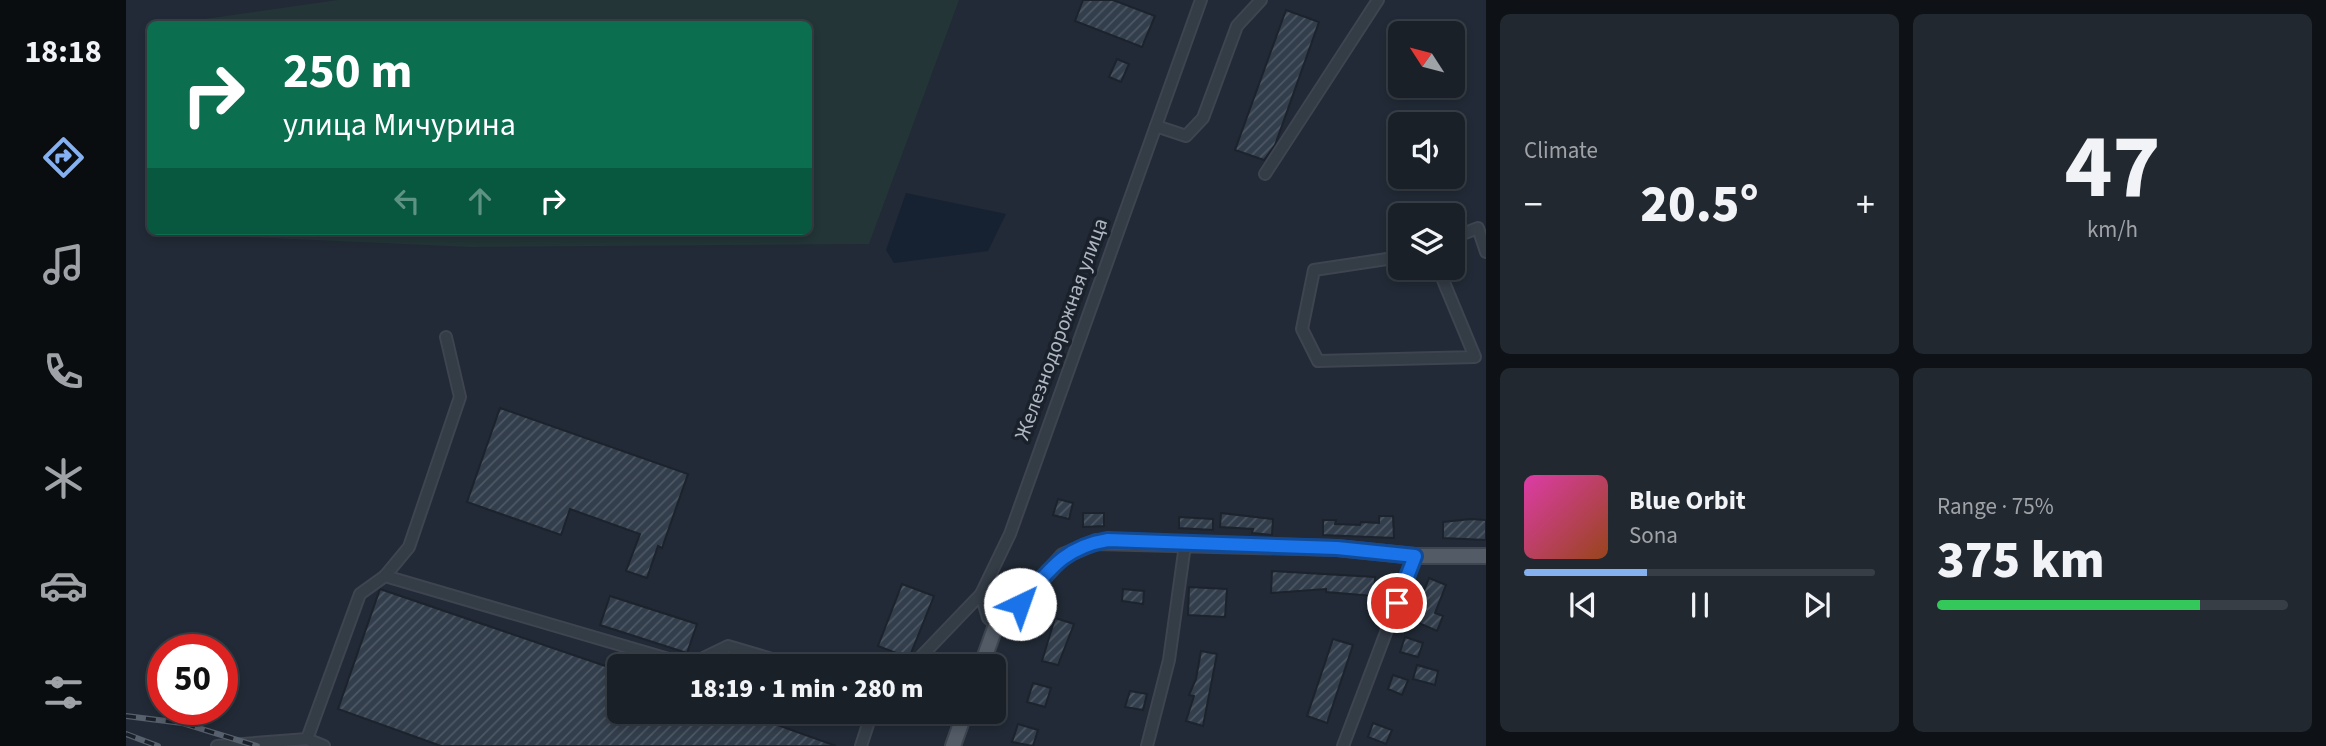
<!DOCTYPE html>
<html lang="en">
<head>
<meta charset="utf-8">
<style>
  body { margin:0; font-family:"Source Sans 3",sans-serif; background:#222830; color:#f1f3f6; height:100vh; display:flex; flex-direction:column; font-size:26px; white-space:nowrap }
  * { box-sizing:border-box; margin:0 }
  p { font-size:23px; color:#9fa3a8 }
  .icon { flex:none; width:38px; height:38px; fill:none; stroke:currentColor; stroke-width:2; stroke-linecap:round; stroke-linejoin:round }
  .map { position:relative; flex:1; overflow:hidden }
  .drawer { display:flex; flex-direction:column; gap:14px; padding:14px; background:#0e1216; width:840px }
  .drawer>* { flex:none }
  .top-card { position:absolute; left:21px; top:21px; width:665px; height:214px; border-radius:10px; box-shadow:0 4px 10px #0003,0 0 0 2px #373e45; background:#0b6e4f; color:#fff; overflow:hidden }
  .needle { width:46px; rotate:306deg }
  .fabs { position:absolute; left:1262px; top:21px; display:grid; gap:14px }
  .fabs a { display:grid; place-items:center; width:77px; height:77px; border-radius:10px; background:#192028; box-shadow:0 4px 10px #0003,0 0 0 2px #373e45; font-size:35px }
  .speed { position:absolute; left:21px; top:634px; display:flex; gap:14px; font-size:35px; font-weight:700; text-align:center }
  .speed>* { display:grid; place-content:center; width:91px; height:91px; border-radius:50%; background:#192028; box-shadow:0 4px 10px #0003,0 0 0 2px #373e45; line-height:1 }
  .speed .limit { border:10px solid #d22; background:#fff; color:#111 }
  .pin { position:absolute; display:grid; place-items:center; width:60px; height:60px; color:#fff; margin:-30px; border:4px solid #fff; border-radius:50%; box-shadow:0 2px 7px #0007 }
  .me { position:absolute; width:77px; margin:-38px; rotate:42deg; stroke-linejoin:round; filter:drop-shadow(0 0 5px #0008) }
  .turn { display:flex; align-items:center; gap:24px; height:147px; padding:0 21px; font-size:32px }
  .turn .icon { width:91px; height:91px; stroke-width:2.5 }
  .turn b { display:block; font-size:49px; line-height:60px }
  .lanes { display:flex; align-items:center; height:66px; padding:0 21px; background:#0003; justify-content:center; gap:35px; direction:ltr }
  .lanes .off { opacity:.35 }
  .big { font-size:52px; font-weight:800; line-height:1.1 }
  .drawer .widget { flex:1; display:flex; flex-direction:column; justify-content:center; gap:10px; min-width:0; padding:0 24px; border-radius:10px; background:#222830 }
  .drawer .dial { align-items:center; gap:0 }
  .dial b { font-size:91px; line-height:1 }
  .song { display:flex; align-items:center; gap:21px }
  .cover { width:84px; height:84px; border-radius:10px; background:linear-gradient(135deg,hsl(320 70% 55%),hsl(20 70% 35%)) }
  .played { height:7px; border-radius:4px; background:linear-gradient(90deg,#86b1f1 35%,#373e45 35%) }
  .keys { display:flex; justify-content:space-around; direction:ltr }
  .heat { display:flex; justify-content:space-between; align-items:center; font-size:38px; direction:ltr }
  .charge { height:10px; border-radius:5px; background:linear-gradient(90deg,#34c759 75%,#373e45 0) }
  .drawer .tiles { flex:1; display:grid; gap:14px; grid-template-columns:repeat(2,1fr) }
  .trip { position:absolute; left:481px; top:654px; width:399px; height:70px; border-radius:10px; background:#192028; box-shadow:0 4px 10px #0003,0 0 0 2px #373e45; font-weight:800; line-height:70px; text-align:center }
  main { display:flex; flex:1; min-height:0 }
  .tab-bar { display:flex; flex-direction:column; width:126px; justify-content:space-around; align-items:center; background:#0a0d10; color:#9fa3a8 }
  .tab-bar .icon { width:49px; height:49px }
  .tab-bar .active { color:#86b1f1 }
  .tab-bar b { font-size:32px; color:#f1f3f6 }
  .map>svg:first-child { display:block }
</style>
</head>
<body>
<main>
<nav class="tab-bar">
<b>18:18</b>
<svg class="icon active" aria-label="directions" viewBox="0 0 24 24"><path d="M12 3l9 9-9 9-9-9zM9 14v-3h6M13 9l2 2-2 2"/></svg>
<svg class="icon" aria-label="music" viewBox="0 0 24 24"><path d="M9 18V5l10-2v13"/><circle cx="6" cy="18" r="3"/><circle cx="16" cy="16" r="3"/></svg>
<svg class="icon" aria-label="phone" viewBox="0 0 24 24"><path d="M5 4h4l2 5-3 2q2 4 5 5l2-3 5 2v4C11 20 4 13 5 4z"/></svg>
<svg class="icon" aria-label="climate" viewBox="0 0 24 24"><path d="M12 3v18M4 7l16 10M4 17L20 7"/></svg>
<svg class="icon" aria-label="car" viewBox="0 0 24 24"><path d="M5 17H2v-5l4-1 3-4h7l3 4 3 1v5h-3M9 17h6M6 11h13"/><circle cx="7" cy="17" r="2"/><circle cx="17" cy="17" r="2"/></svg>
<svg class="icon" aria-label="filters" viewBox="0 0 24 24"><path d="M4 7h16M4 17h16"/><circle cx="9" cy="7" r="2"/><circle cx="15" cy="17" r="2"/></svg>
</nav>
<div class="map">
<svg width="1360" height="746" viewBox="0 0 1360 746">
  <defs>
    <pattern id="building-hatch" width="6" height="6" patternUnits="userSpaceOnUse" patternTransform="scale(1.75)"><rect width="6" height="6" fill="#333e4c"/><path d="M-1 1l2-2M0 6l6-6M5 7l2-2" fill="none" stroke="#4e5864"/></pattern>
  </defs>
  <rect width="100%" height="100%" fill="#212a36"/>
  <polygon fill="#233537" points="212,0 833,0 743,244 344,247 53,234 52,231 682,231 682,24 43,24"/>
  <polygon fill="#162232" points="780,193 880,214 862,251 768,263 760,250"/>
  <g fill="url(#building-hatch)" stroke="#1c232d" stroke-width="2">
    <polygon points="957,0 987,0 1029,16 1016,47 949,21"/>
    <polygon points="1160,10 1193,22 1149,145 1138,160 1109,150"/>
    <polygon points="991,59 1003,64 995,82 983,77"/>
    <polygon points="374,408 562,474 536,548 532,546 521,578 500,571 514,534 444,509 435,535 341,502"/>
    <polygon points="932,499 947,503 943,519 927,515"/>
    <polygon points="957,513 978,513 978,526 957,527"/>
    <polygon points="1095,513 1147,519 1146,535 1126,533 1127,529 1094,527"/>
    <polygon points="1253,516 1267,516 1268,538 1197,535 1197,520 1210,520 1209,524 1234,525 1235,522 1253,523"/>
    <polygon points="1053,517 1087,519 1087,530 1053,528"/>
    <polygon points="1345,519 1360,520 1360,540 1317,538 1317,522"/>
    <polygon points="1146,571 1249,577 1248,596 1200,592 1200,589 1145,593"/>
    <polygon points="1303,578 1320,585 1309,613 1317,616 1311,631 1286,620"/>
    <polygon points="776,584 808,596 783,658 752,646"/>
    <polygon points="1063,587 1101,589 1099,617 1062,615"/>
    <polygon points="254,589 494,671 494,712 615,712 710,746 315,746 212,709"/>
    <polygon points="997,589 1018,591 1017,604 996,601"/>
    <polygon points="484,596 571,624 561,653 474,625"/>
    <polygon points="929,618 948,624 932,665 916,661"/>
    <polygon points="1279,637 1297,643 1292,657 1274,652"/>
    <polygon points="1207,639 1227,645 1201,723 1181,716"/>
    <polygon points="1075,651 1091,654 1077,726 1060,721 1068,696 1063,695 1070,679"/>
    <polygon points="1291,665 1312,671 1309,685 1287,679"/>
    <polygon points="1267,675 1282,680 1276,695 1262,689"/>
    <polygon points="907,683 925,688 919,707 901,702"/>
    <polygon points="1004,691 1021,694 1017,710 999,707"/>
    <polygon points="1247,723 1266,730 1260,744 1242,737"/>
    <polygon points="892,724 912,730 907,746 886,742"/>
  </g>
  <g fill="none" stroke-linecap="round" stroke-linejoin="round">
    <g stroke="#3e4550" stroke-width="14">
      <g id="minor">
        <polyline points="1030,126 1060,136 1077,118 1111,26 1135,0"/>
        <polyline points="1139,174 1252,0"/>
        <polyline points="1326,238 1352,228 1360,252"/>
        <polyline points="1274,257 1188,270 1176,329 1192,361 1349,357 1312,268"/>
        <polyline points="259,576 283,547 334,397 320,337"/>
        <polyline points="870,625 862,618 855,594 884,534 1075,0"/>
        <polyline points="785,667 855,594"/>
        <polyline points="181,739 234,594 259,576 563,665 602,646 673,667"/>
        <polyline points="91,746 181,739 198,746"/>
        <polyline points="735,746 746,712"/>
        <polyline points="1021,746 1043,660 1059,545"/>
        <polyline points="1217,746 1289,556"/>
      </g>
    </g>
    <g stroke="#3e4550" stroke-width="18">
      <g id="major">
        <polyline points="855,667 870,625 894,604 937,556 970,542 1211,548 1289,556 1360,556"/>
        <polyline points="827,746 839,712"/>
      </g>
    </g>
    <use href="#minor" stroke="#343c46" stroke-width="10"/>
    <use href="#major" stroke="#525b66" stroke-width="14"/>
    <g stroke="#57606d" stroke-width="6">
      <g id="rail">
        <polyline points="0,716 56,723 131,746"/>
        <polyline points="0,734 32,746"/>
      </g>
    </g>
    <use href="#rail" stroke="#1a212b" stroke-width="3.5" stroke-dasharray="10" stroke-linecap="butt"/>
  </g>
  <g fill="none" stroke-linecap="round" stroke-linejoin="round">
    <g stroke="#114b97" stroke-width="18">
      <path id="route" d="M 894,604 C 922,572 937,547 982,540 L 1211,548 L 1289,556 L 1271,603"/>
    </g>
    <use href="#route" stroke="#1a73e8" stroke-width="12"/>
  </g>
  <g text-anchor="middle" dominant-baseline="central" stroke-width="7" stroke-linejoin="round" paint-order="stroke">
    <g font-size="21" fill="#afb7c3" stroke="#1a212b">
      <text transform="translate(935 329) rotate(-70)">Железнодорожная улица</text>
    </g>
  </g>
</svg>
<div class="fabs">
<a><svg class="needle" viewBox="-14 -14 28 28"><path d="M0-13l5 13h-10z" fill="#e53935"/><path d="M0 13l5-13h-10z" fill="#9fa3a8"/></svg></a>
<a><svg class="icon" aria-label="sound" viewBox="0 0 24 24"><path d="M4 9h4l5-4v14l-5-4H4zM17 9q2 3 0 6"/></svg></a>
<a><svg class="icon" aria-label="layers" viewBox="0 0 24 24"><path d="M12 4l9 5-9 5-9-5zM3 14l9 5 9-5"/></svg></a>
</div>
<div class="speed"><div class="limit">50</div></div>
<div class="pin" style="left:1271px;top:603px;background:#d93025"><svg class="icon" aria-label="arrive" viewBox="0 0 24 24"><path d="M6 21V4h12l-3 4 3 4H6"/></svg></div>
<svg class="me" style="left:894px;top:604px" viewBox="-20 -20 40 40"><circle r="19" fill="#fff"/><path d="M0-13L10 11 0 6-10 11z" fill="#1a73e8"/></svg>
<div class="trip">18:19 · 1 min · 280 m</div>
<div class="top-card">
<div class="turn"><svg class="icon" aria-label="right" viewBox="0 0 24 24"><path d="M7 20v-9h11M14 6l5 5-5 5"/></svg><div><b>250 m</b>улица Мичурина</div></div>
<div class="lanes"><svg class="icon off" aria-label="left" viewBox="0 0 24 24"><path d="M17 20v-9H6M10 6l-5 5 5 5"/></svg><svg class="icon off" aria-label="ahead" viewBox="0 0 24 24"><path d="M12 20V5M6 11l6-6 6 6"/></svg><svg class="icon" aria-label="right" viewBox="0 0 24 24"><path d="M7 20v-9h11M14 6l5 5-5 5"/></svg></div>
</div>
</div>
<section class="drawer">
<div class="tiles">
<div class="widget"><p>Climate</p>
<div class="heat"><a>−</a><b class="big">20.5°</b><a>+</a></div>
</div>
<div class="widget dial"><b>47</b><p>km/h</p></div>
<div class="widget">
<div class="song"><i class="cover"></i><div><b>Blue Orbit</b><p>Sona</p></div></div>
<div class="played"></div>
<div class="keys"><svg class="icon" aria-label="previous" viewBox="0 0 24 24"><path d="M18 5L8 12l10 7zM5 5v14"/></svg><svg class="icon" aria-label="pause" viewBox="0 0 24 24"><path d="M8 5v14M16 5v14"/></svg><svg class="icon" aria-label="next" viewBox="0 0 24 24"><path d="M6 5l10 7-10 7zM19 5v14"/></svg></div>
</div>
<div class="widget"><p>Range · 75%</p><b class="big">375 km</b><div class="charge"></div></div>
</div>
</section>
</main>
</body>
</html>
